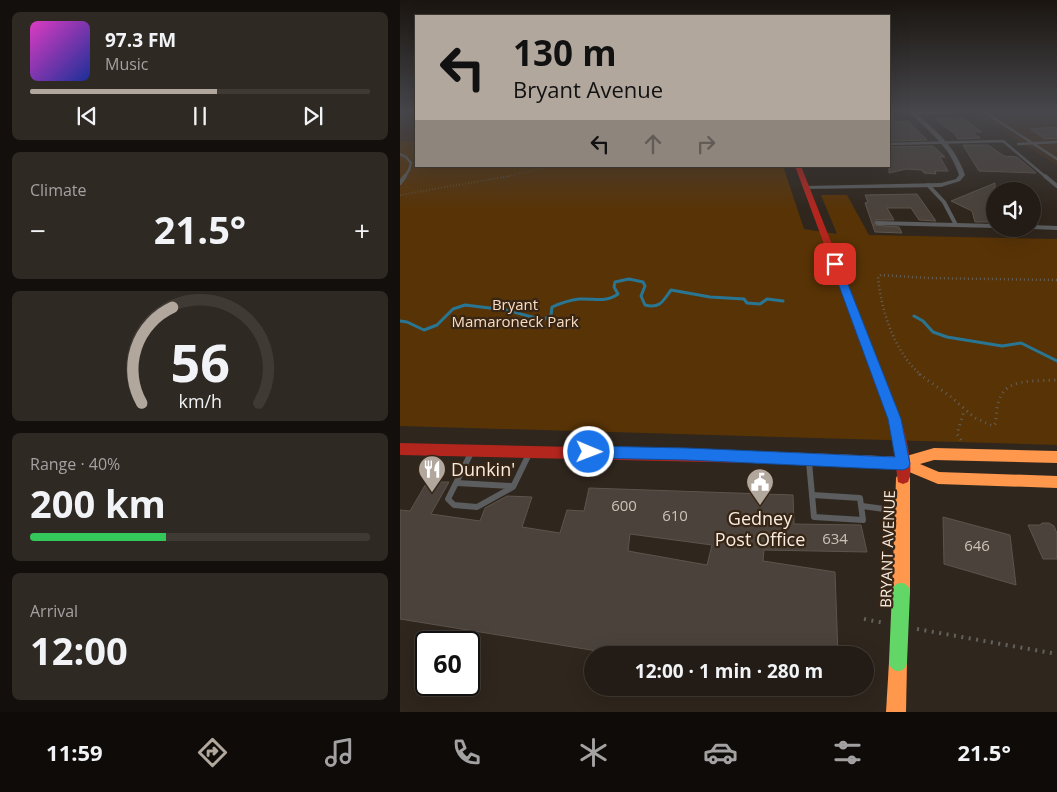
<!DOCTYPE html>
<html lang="en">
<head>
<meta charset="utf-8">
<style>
  body { margin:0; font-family:"Open Sans",sans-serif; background:#2f2923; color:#f1f3f6; height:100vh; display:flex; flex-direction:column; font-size:19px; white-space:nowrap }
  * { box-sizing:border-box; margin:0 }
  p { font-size:16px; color:#a3a1a1 }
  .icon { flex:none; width:28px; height:28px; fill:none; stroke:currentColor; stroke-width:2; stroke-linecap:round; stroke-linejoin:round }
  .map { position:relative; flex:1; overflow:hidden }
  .sheet { display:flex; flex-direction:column; gap:12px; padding:12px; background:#130f0c; width:400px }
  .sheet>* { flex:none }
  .hud { position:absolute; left:15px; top:15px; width:475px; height:152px; border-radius:0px; box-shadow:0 5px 20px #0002,0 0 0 1px #403a35; background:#b2a79d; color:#111; overflow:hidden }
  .controls { position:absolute; left:586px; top:182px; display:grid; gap:10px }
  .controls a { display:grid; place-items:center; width:55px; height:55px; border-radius:50%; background:#231c16; box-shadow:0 5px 20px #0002,0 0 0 1px #403a35; font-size:25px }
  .speed { position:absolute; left:15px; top:631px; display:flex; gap:10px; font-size:25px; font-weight:700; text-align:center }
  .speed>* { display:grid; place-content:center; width:65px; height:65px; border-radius:50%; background:#231c16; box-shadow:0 5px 20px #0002,0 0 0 1px #403a35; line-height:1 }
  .speed .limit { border:2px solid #111; border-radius:8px; background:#fff; color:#111 }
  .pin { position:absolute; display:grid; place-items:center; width:42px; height:42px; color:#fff; margin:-21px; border-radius:10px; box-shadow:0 2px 8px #0006 }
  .me { position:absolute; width:55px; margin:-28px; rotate:91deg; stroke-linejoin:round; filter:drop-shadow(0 0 4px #0008) }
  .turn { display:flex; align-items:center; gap:18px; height:105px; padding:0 15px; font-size:22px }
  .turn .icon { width:65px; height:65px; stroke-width:2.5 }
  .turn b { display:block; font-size:35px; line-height:42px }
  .lanes { display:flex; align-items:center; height:48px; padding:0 15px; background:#0003; justify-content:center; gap:25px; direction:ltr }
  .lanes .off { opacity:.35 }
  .big { font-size:38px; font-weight:700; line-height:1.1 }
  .sheet .widget { flex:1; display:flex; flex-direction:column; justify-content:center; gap:8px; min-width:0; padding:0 18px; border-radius:8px; background:#2f2923 }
  .sheet .dial { align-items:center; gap:0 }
  .dial svg { height:130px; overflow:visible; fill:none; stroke:#403a35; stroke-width:7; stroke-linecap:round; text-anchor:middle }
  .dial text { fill:#f1f3f6; stroke:none }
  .song { display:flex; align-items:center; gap:15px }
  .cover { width:60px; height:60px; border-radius:8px; background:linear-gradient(135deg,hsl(310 70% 55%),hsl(230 70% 35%)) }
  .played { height:5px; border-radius:2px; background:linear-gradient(90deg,#b2a79d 55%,#403a35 55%) }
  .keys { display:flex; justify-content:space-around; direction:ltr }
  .heat { display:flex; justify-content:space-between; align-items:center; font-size:28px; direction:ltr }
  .charge { height:8px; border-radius:4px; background:linear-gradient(90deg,#34c759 40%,#403a35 0) }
  .trip { position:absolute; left:184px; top:646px; width:290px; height:50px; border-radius:25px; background:#231c16; box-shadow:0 5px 20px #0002,0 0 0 1px #403a35; font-weight:700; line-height:50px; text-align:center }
  .tabs { display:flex; height:80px; justify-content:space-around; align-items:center; background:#0e0b09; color:#a3a1a1 }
  .tabs .icon { width:35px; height:35px }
  .tabs .active { color:#b2a79d }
  .tabs b { font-size:22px; color:#f1f3f6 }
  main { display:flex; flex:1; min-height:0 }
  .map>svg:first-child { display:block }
</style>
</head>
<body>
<main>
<section class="sheet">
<div class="widget">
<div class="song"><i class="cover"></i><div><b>97.3 FM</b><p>Music</p></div></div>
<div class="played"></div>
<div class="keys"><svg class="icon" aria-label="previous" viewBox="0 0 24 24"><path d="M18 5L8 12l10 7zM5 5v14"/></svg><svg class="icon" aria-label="pause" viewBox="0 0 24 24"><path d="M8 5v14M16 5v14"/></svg><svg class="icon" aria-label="next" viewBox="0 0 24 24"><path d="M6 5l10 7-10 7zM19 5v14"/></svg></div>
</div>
<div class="widget"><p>Climate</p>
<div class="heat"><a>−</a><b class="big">21.5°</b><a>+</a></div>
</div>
<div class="widget dial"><svg viewBox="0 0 100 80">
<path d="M14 69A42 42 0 1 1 86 69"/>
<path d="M14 69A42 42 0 0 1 33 10" stroke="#b2a79d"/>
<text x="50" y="56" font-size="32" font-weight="700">56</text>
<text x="50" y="72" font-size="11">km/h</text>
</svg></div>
<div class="widget"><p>Range · 40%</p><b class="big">200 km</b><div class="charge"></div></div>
<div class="widget"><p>Arrival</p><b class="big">12:00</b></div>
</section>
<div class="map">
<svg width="657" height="712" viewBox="0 0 657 712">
  <rect width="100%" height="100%" fill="#2f261d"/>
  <g fill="#402b17">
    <rect x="0" y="111" width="16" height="30"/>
    <polygon points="571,111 657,111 657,165"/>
  </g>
  <polygon fill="#583306" points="0,141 16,141 16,166 383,166 404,229 437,234 421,195 447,195 469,235 657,239 657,445 0,426"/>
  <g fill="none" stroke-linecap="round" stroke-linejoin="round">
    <g stroke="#297694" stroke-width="3">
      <polyline points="514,316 523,321 533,332 547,337 602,346 621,343 657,361"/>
      <path d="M 0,321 L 7,322 L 24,330 L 37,325 L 53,309 L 65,305 L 106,310 L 143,320 L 151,315 L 152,307 C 161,303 169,300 179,299 C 193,298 206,303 218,294 L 214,287 L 215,282 L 229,279 L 243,282 L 245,286 L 241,296 L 245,305 C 260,309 263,301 271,290 L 310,297 L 344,299 L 347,303 L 360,304 L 367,299 L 383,301"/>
    </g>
  </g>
  <g fill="#4a423b" stroke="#5d554d" fill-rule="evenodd">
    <polygon points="489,112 498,122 508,121 527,140 489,141"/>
    <polygon points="563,118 582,132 572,132 580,138 558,139 554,133 535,119"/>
    <polygon points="657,127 657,138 645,139 631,129"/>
    <polygon points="563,145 588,145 604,156 617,157 636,173 579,171"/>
    <polygon points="533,146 545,157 540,157 548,171 535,171 536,174 524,173 522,170 506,169 489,173 489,147"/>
    <polygon points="595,183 595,222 575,222 572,211 551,201"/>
    <polygon points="517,194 536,221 519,220 511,208 487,208 494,220 476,220 474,225 499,227 502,233 475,232 465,203 468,202 465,195"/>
    <path d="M 27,482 L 49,482 L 31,514 L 80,521 L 85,508 L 107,496 L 132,497 L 122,527 L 160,533 L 167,510 L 184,511 L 189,488 L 393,495 L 394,524 L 461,525 L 467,552 L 364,550 L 363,561 L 435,572 L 438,655 L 222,655 L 0,619 L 0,510 L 10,511 ZM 230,534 L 312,545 L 307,565 L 228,551 Z"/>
    <polygon points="543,517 610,535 616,585 544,564"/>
    <polygon points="642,523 649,523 654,526 657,533 657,559 643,559 628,525 640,525"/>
  </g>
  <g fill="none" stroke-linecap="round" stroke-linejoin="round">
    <g stroke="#63615e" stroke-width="1" stroke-dasharray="0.5 2" stroke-linecap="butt">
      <polyline points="196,166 200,167"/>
      <polyline points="102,178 151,166"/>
    </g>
    <polyline stroke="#63615e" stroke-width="2" stroke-dasharray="0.5 2.5" stroke-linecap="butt" points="0,195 110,176"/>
    <path stroke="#63615e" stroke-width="2.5" stroke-dasharray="1 3" stroke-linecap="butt" d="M 521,375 C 495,353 481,311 478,277 L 481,275 L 527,278 L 657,280"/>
    <g stroke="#63615e" stroke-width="3" stroke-dasharray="1 4.5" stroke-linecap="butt">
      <path d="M 519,374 L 550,396 L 575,418 L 593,426 L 596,423 C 596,377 620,382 657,380"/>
      <polyline points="561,440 557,434 564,411"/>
    </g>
    <g stroke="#63615e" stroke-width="4" stroke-dasharray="2 5.5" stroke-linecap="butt">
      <polyline points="464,619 484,623"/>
      <polyline points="517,629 657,654"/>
    </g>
    <g stroke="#5b5d5e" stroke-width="2.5">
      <polyline points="583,111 657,159"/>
      <polyline points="513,114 554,111"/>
      <polyline points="489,144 603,141 647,178"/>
      <polyline points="618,144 657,142"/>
      <polyline points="0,154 6,157 11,163 9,170 4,178"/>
    </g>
    <g stroke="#5b5d5e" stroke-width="4">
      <polyline points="645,176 657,186"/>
      <polyline points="0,183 5,176"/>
      <polyline points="528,185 544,202 556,225"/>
      <polyline points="477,223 595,226"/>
      <polyline points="632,227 657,228"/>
    </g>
    <g stroke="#5b5d5e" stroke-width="6">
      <polyline points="71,453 48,499 54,505 77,507 113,487 129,454"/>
      <polyline points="409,462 414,517 463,520 460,498 413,495"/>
      <polyline points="57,483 111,486"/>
      <polyline points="462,506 499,511"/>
    </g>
    <path fill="#5b5d5e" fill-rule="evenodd" d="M 508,111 L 513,111 C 535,129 556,147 565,175 L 560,181 L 541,187 L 404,189 L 403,188 L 406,186 L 541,183 L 556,179 L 559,175 C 550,146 528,131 508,111 Z"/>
    <g fill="#ff974d" fill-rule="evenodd">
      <polygon points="534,448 657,451 657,463 534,460 520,464 539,472 657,476 657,488 538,484 502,469 353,463 348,461 346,457 348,453 353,451 503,457"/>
      <polygon points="503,472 508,474 510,478 510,592 507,598 501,601 495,598 492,592 496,478 498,474"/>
      <polygon points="498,653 505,655 507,662 506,712 486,712 489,662 491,655"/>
    </g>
    <g fill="#b3261e" fill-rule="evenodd">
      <path d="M 395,166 L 401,166 L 501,419 C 505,435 515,467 508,482 L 503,484 L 498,482 L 489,419 Z"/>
      <polygon points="0,443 353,451 358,453 360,457 358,461 353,463 0,455"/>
    </g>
    <polyline stroke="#63d668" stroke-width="18" points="498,662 501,592"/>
  </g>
  <linearGradient id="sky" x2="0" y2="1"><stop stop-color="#1a1510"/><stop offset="0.53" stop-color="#47474c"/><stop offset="1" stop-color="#47474c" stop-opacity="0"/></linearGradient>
  <rect width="657" height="211" fill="url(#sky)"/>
  <polygon fill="#1a73e8" stroke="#114b97" points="435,262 440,264 501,419 510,464 508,468 503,470 287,460 189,458 184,456 182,452 184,448 189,446 287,448 495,457 488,419 431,264"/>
  <defs>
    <g id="restaurant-pin" transform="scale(1.4375)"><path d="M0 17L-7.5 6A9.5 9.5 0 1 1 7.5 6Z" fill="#b2a79d" stroke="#372615"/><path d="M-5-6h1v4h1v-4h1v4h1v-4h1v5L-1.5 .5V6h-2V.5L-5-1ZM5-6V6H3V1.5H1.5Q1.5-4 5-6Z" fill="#fff"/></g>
    <g id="civic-pin" transform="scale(1.4375)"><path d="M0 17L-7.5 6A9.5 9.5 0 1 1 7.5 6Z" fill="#b2a79d" stroke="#372615"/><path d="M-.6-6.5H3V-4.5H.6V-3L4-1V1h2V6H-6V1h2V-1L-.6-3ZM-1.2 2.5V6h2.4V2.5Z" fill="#fff"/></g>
  </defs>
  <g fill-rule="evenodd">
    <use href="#restaurant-pin" x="32" y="469"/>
    <use href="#civic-pin" x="360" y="482"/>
  </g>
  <g text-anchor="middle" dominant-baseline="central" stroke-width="4.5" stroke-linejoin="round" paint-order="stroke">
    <g font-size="15" fill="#fadbc0" stroke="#372615">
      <text x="115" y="304">Bryant<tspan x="115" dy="17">Mamaroneck Park</tspan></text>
    </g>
    <g font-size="15" fill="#cdc2b8">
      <text x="224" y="505">600</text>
      <text x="275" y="515">610</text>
      <text x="435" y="538">634</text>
      <text x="577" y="545">646</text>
    </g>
    <g font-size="15" fill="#f9ede2" stroke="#372615">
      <text transform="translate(487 549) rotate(-88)">BRYANT AVENUE</text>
    </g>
    <g font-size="18" fill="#f9ede2" stroke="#372615" text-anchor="start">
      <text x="51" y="469">Dunkin'</text>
      <text x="360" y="518" text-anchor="middle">Gedney<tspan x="360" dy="21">Post Office</tspan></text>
    </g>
  </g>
</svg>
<div class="controls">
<a><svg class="icon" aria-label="sound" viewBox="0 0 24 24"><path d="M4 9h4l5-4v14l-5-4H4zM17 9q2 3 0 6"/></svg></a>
</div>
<div class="speed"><div class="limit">60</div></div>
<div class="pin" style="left:435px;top:264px;background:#d93025"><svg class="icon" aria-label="arrive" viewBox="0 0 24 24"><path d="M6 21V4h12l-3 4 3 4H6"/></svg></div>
<svg class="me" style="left:189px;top:452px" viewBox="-20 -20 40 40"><circle r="17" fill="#1a73e8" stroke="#fff" stroke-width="3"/><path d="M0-11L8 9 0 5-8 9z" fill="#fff"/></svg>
<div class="trip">12:00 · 1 min · 280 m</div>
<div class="hud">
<div class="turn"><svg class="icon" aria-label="left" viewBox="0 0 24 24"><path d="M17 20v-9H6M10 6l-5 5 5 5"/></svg><div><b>130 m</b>Bryant Avenue</div></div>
<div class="lanes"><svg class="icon" aria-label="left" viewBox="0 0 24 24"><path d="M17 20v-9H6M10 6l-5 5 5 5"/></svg><svg class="icon off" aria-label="ahead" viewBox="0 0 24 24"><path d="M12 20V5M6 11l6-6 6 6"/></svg><svg class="icon off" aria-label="right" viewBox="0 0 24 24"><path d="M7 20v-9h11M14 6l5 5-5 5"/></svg></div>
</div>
</div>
</main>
<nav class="tabs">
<b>11:59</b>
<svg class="icon active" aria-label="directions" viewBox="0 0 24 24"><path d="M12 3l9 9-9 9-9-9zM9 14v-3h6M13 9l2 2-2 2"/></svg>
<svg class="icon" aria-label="music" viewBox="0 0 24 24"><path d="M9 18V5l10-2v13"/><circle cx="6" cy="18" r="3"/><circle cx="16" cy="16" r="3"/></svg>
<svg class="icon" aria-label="phone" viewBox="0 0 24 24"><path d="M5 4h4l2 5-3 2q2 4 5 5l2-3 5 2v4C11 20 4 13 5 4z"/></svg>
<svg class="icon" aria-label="climate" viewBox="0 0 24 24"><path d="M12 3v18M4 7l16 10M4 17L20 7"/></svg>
<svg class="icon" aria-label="car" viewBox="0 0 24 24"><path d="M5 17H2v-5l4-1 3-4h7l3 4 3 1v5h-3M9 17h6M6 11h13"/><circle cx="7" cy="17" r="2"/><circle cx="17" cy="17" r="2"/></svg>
<svg class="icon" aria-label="filters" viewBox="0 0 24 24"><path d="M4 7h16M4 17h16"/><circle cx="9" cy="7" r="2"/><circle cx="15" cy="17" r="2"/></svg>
<b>21.5°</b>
</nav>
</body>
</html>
